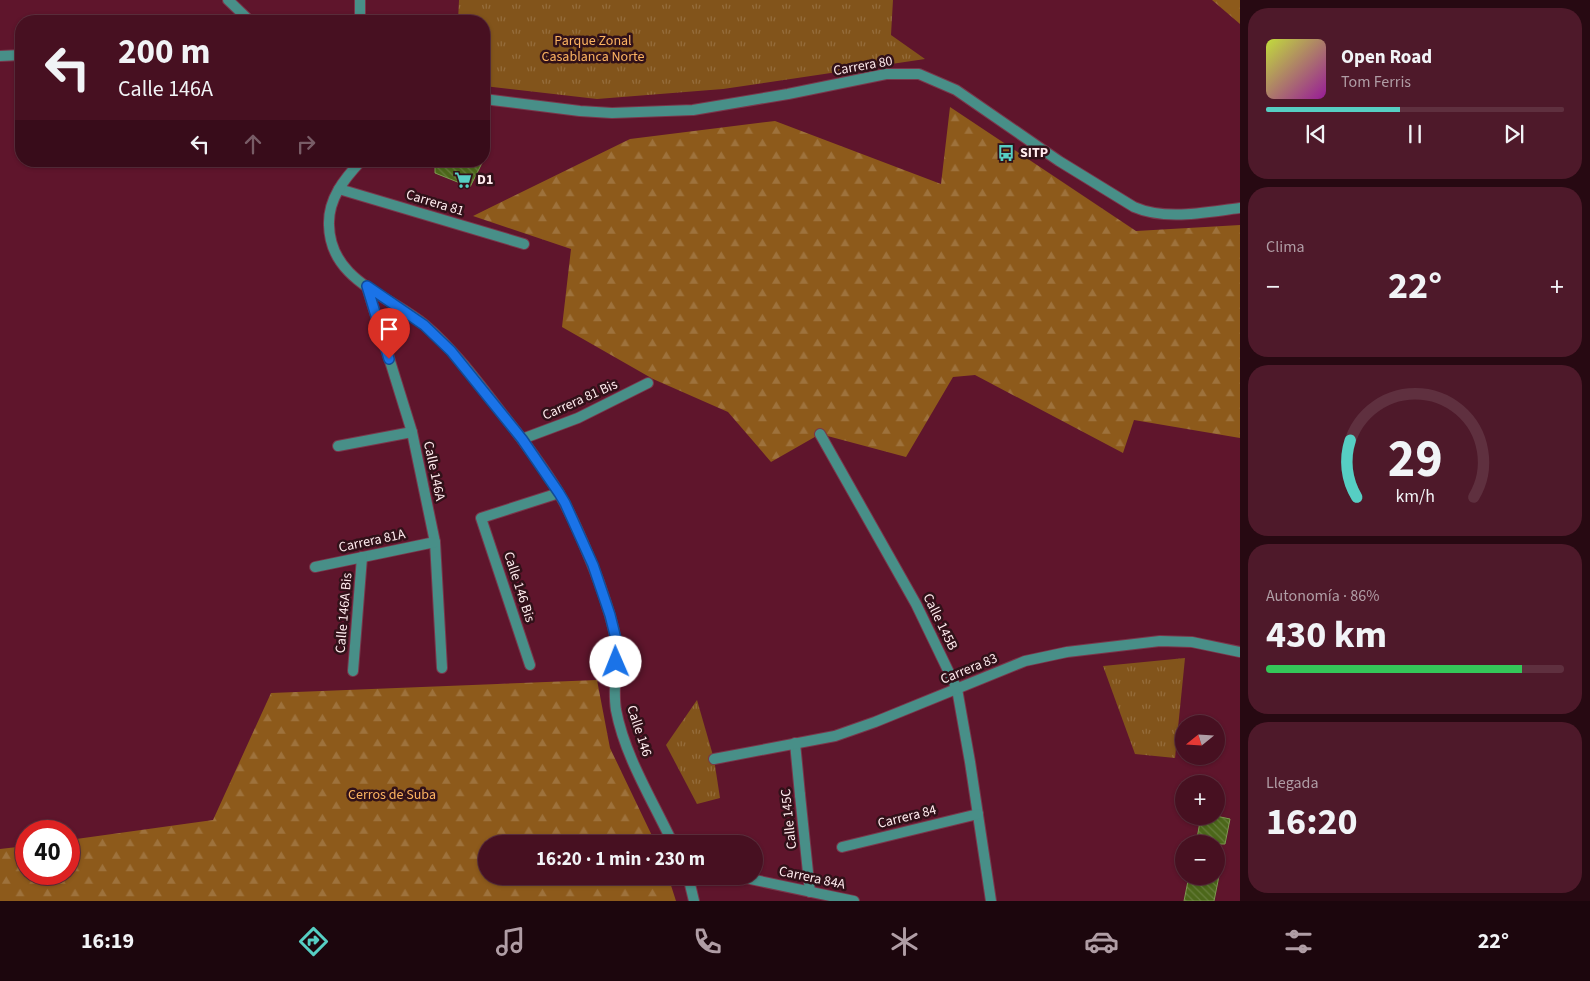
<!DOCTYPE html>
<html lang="es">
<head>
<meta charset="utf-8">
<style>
  body { margin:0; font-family:"Source Sans 3",sans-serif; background:#4e192a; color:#f1f3f6; height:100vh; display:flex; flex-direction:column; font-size:19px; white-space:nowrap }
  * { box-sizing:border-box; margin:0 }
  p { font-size:16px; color:#b09da5 }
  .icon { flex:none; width:28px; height:28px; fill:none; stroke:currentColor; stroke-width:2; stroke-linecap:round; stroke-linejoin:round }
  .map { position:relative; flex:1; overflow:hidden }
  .drawer { display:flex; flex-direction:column; gap:8px; padding:8px; background:#270912; width:350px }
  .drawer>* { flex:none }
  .banner { position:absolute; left:15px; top:15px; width:475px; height:152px; border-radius:20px; box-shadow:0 1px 4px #0004,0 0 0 1px #5f303f; background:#471021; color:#f1f3f6; overflow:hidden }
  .needle { width:32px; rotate:252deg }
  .fabs { position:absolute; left:1175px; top:715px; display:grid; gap:10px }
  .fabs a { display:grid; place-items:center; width:50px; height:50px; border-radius:50%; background:#471021; box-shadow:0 1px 4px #0004,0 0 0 1px #5f303f; font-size:25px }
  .speed { position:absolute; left:15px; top:820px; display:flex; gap:10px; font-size:25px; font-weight:700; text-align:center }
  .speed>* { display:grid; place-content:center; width:65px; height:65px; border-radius:50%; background:#471021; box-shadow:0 1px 4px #0004,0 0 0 1px #5f303f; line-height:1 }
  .speed .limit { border:8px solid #d22; background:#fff; color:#111 }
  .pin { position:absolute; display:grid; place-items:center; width:42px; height:42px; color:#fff; margin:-51px -21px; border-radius:50% 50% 50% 0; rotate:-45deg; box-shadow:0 0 5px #0007 }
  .pin .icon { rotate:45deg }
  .me { position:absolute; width:55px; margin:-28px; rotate:359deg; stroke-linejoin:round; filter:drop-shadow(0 0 4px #0008) }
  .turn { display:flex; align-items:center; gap:18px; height:105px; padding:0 20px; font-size:22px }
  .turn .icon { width:65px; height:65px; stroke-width:2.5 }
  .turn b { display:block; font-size:35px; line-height:42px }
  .lanes { display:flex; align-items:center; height:48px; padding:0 20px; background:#0003; justify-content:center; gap:25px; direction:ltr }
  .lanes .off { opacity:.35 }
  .big { font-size:38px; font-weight:700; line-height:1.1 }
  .drawer .card { flex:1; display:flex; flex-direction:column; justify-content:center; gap:8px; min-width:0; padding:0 18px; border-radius:20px; background:#4e192a }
  .drawer .dial { align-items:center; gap:0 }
  .dial svg { height:130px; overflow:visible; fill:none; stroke:#5f303f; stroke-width:7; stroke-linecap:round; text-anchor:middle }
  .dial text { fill:#f1f3f6; stroke:none }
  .song { display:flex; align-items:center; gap:15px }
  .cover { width:60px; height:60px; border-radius:8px; background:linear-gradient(135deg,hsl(70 70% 55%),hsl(300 70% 35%)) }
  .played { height:5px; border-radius:2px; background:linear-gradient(90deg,#56cec3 45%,#5f303f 45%) }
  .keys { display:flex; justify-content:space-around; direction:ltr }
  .heat { display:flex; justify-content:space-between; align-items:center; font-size:28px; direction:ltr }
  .charge { height:8px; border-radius:4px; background:linear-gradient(90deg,#34c759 86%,#5f303f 0) }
  .trip { position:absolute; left:478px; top:835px; width:285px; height:50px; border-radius:25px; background:#471021; box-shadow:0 1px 4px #0004,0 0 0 1px #5f303f; font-weight:700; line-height:50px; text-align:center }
  .dock { display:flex; height:80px; justify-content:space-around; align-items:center; background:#1c060d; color:#b09da5 }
  .dock .icon { width:35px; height:35px }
  .dock .selected { color:#56cec3 }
  .dock b { font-size:22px; color:#f1f3f6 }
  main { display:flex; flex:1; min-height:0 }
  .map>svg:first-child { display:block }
</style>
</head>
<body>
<main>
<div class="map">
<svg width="1240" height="901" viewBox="0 0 1240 901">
  <defs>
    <pattern id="grass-tufts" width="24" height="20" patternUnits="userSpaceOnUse" patternTransform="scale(1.25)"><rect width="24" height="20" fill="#82541b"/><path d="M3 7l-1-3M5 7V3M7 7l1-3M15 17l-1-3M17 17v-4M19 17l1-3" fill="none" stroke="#956d3c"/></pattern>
    <pattern id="forest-firs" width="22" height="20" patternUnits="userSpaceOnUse" patternTransform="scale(1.25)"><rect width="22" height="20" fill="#8d5a1b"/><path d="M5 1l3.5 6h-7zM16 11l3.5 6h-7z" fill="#9e723c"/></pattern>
    <pattern id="building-back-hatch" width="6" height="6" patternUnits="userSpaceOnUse" patternTransform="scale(1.25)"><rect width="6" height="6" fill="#4c671a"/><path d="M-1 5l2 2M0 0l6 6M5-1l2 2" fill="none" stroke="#677d3c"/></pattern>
  </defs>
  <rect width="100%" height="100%" fill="#5f152c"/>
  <g fill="url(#grass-tufts)">
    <polygon points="459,0 893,0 891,35 925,59 723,89 597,99 484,86 484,21 458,21"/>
    <polygon points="1185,658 1175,758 1135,754 1103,666"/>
    <polygon points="697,700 714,759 720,798 697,804 666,745"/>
  </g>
  <g fill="url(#forest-firs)">
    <polygon points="1212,0 1240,0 1240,24"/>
    <polygon points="950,107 1136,231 1240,225 1240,438 1134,420 1123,453 975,375 953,377 906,457 820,434 771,462 728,412 653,379 562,327 571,249 473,216 630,139 775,121 941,184"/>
    <polygon points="597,680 610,748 656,844 486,844 486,876 668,876 676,901 0,901 0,849 26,846 26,874 69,874 69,840 213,820 271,693"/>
  </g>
  <g fill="url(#building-back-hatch)" stroke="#7c994f">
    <polygon points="435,161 474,161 482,163 470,187 435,173"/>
    <polygon points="1201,816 1216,816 1230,819 1225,844 1196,844"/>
    <polygon points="1189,876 1219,876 1214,901 1184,901"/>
  </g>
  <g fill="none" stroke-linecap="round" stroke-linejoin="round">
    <g stroke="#79374b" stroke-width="12">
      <polyline id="pedestrian" points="795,743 800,795"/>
    </g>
    <g stroke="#79374b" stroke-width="12">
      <g id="minor">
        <polyline points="228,0 250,21"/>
        <polyline points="360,0 360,21"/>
        <polyline points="339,189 524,244"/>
        <polyline points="367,287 412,432 435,542 442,668"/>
        <polyline points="820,434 916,604 957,689 970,762 991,901"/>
        <polyline points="522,439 578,418 648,383"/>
        <polyline points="338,446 412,432"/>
        <polyline points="315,567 435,542"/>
        <polyline points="530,665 481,518 559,493"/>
        <polyline points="353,671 362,557"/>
        <polyline points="714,759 835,736 875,722 1025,661 1067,652 1160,641 1192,642 1240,652"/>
        <polyline points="800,795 810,892"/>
        <polyline points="842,847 978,814"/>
        <polyline points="736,876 854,901"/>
      </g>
    </g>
    <g stroke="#79374b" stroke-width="12">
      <g id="tertiary">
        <polyline points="0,56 21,55"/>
        <path d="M 484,99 L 580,111 L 612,113 L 693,110 L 788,94 L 886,74 L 919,74 L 956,90 L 1059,161 L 1134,207 C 1166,221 1206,212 1240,208"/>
        <path d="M 361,161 C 344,179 328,199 329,225 C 330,281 389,295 425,325 C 460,355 487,395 515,430 C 531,451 553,481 565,504 C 578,529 589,556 599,582 C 605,600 612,618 615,637 C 619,660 612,685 616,710 C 625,757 653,801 673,844"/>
        <polyline points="688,876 694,901"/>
      </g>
    </g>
    <use href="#pedestrian" stroke="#488f88" stroke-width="10"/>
    <use href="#minor" stroke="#488f88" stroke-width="10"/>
    <use href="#tertiary" stroke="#488f88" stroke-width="10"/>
  </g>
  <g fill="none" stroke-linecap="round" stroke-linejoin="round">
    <g stroke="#114b97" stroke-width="12">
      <polyline id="route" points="389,359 367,286 424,325 451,351 522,439 559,493 565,503 593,565 610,615 616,639 616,662"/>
    </g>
    <use href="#route" stroke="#1a73e8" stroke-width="9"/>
  </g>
  <defs>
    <g id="bus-bare" transform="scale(1.35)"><path d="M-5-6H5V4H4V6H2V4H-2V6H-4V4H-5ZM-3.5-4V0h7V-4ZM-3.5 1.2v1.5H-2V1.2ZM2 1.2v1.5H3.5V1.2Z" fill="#56cec3" stroke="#311119" stroke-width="2.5" paint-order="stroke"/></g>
    <g id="supermarket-bare" transform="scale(1.35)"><path d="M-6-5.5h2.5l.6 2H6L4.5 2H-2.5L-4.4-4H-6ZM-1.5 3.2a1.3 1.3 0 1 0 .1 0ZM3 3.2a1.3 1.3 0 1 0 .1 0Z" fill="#56cec3" stroke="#311119" stroke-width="2.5" paint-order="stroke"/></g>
  </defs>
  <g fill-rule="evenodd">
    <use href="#bus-bare" x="1006" y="153"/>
    <use href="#supermarket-bare" x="463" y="180"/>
  </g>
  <g text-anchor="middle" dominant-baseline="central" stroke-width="5" stroke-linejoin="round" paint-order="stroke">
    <g font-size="14" fill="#fcb361" stroke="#311119">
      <text x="593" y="41">Parque Zonal<tspan x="593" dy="16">Casablanca Norte</tspan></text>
      <text x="392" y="795">Cerros de Suba</text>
    </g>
    <g font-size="14" fill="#ffebee" stroke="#311119">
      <text transform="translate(863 66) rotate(-10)">Carrera 80</text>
      <text transform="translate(435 203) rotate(17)">Carrera 81</text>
      <text transform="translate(580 400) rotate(-24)">Carrera 81 Bis</text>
      <text transform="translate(434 471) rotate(78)">Calle 146A</text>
      <text transform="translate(372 541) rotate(-12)">Carrera 81A</text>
      <text transform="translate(519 587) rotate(72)">Calle 146 Bis</text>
      <text transform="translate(344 613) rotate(-85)">Calle 146A Bis</text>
      <text transform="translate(940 622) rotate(64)">Calle 145B</text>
      <text transform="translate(969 669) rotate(-22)">Carrera 83</text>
      <text transform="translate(639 731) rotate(72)">Calle 146</text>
      <text transform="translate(907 817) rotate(-14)">Carrera 84</text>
      <text transform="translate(789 819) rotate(-96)">Calle 145C</text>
      <text transform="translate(812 878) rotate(12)">Carrera 84A</text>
    </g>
    <g font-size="14" font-weight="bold" fill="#ffebee" stroke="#311119" text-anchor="start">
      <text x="1020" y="153">SITP</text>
      <text x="477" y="180">D1</text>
    </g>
  </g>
</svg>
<div class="fabs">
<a><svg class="needle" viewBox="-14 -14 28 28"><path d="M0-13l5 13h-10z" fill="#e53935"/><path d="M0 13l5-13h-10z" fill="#b09da5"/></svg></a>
<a>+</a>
<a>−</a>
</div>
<div class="speed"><div class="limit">40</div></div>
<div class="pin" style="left:389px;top:359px;background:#d93025"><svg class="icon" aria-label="arrive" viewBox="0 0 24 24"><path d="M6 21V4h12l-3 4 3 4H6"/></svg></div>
<svg class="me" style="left:616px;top:662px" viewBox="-20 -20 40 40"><circle r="19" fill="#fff"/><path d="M0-13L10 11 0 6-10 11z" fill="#1a73e8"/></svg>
<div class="trip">16:20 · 1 min · 230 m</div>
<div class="banner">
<div class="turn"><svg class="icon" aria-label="left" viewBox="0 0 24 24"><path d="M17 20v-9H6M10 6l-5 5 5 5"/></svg><div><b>200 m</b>Calle 146A</div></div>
<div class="lanes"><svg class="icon" aria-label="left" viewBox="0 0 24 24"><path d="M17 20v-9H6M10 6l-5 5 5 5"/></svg><svg class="icon off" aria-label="ahead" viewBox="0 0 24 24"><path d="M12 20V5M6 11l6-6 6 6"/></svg><svg class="icon off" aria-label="right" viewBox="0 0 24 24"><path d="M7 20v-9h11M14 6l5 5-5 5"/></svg></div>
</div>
</div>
<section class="drawer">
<div class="card">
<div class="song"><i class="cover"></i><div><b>Open Road</b><p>Tom Ferris</p></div></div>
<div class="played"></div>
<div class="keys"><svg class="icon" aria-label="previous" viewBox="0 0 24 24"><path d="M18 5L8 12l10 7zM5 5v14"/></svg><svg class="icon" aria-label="pause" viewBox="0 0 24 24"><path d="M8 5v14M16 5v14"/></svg><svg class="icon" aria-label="next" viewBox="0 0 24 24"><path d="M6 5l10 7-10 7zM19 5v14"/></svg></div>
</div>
<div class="card"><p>Clima</p>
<div class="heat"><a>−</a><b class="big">22°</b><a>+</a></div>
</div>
<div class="card dial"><svg viewBox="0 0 100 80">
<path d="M14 69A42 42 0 1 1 86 69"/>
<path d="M14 69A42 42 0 0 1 10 34" stroke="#56cec3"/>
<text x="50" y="56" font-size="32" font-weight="700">29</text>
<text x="50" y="72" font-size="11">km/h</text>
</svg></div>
<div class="card"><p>Autonomía · 86%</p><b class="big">430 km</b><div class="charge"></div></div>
<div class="card"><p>Llegada</p><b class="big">16:20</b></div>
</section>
</main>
<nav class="dock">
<b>16:19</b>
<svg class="icon selected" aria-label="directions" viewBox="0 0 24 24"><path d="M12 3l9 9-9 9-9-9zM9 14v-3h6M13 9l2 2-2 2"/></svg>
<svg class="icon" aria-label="music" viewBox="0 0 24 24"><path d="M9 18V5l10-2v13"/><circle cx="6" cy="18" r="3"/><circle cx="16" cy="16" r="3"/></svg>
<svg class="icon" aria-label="phone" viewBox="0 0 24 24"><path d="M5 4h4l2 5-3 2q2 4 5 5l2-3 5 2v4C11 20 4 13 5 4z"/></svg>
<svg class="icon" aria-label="climate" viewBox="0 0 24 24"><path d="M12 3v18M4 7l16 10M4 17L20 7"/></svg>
<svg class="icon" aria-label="car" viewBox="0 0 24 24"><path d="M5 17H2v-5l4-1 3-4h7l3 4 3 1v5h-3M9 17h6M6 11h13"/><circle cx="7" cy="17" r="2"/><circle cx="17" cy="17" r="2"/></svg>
<svg class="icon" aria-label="filters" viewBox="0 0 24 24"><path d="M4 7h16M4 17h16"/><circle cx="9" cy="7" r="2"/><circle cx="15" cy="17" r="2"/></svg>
<b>22°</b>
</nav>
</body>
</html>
